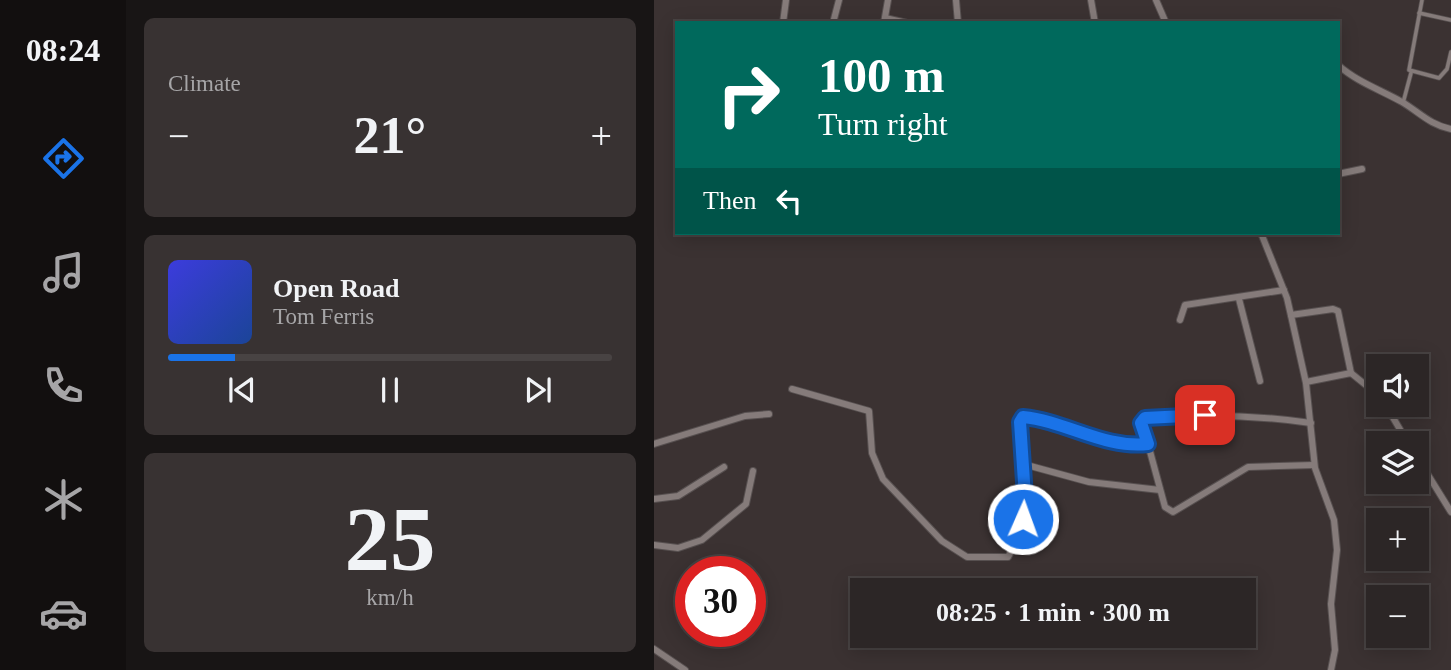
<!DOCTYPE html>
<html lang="en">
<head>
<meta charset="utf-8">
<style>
  body { margin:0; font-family:Georgia,serif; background:#383232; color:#f1f3f6; height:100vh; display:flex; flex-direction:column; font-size:26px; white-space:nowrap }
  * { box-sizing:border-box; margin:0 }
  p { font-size:23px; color:#a6a5a7 }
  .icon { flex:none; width:38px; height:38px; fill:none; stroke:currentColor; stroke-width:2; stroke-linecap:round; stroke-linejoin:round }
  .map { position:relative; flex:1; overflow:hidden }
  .details { display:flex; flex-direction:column; gap:18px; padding:18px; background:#181515; width:528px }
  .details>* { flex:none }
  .banner { position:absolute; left:21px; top:21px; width:665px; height:214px; border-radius:0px; box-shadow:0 4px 18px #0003,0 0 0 2px #484343; background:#00695c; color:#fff; overflow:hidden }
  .tools { position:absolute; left:712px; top:354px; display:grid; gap:14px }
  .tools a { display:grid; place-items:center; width:63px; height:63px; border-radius:0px; background:#2c2626; box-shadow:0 4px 18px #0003,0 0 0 2px #484343; font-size:35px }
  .speed { position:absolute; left:21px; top:556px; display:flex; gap:14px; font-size:35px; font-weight:700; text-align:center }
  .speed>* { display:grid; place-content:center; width:91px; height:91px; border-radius:50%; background:#2c2626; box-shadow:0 4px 18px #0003,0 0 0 2px #484343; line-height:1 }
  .speed .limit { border:10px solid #d22; background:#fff; color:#111 }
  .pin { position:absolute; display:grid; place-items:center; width:60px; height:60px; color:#fff; margin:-30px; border-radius:14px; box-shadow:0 4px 10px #0006 }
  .me { position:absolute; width:77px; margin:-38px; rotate:2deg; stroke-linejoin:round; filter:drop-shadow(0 0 5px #0008) }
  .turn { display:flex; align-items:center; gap:24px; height:147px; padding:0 28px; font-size:32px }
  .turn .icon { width:91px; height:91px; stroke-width:2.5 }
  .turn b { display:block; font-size:49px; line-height:60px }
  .then { display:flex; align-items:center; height:66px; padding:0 28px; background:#0003; gap:14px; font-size:26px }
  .big { font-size:52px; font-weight:600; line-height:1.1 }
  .details .card { flex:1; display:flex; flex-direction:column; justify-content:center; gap:10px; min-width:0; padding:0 24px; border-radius:10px; background:#383232 }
  .details .dial { align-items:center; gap:0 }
  .dial b { font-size:91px; line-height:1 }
  .song { display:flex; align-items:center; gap:21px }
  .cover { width:84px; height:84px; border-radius:10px; background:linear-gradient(135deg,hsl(240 70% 55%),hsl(220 70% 35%)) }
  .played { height:7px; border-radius:4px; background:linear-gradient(90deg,#1a73e8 15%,#484343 15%) }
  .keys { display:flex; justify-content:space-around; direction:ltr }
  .heat { display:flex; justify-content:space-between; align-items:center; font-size:38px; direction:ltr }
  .trip { position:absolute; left:196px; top:578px; width:406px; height:70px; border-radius:0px; background:#2c2626; box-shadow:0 4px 18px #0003,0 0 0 2px #484343; font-weight:600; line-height:70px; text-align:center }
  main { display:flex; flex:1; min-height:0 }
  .tab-bar { display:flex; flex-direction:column; width:126px; justify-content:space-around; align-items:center; background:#120f0f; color:#a6a5a7 }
  .tab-bar .icon { width:49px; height:49px }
  .tab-bar .active { color:#1a73e8 }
  .tab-bar b { font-size:32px; color:#f1f3f6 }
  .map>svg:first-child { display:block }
</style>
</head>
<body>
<main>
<nav class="tab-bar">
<b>08:24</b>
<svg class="icon active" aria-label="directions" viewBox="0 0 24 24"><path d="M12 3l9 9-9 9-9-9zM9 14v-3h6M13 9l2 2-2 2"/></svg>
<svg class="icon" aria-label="music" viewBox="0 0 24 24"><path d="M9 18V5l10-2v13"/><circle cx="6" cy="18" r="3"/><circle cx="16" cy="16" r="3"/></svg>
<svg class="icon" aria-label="phone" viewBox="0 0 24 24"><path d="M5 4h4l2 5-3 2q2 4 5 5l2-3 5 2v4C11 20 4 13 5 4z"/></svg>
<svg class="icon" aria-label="climate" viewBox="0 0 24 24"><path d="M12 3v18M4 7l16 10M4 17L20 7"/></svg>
<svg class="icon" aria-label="car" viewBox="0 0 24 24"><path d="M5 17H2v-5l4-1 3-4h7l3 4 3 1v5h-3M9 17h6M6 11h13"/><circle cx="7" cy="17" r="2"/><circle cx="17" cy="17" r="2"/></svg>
</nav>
<section class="details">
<div class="card"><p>Climate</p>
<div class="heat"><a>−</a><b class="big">21°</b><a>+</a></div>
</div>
<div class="card">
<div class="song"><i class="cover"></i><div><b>Open Road</b><p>Tom Ferris</p></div></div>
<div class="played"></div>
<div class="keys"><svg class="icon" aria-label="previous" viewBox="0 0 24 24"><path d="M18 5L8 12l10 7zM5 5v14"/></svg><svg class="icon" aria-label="pause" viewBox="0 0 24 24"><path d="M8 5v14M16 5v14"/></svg><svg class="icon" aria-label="next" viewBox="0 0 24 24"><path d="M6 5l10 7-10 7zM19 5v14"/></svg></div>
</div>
<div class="card dial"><b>25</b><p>km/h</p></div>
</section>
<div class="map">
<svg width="797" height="670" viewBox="0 0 797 670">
  <rect width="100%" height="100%" fill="#3b3232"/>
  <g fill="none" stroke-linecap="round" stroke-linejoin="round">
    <g stroke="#575050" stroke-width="5">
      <g id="lane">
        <polyline points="768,0 755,70 785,78 793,69 797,52"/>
        <polyline points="765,13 797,20"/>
        <polyline points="749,103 757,73"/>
      </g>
    </g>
    <g stroke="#575050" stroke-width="8">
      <g id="street">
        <polyline points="302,0 304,23"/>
        <polyline points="437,0 441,23"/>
        <polyline points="502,0 512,23"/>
        <polyline points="231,18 253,23"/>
        <polyline points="129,23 132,0"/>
        <polyline points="179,23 185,0"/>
        <polyline points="230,23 234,0"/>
        <path d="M 684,65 C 703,82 727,90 748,102 C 765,112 776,125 797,129"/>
        <polyline points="684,174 708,169"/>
        <polyline points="607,233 633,298 638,320 652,383 661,468 680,520 683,550 677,604 681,650 677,670"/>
        <polyline points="585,299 606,381"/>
        <polyline points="637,315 679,309 684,311 697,373"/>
        <polyline points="526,320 531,305 630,290"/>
        <polyline points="652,382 697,373 724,395"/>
        <polyline points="138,389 215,411 218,453 229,479 288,541 313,557 354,557 359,548 361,530 369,516 371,497 366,422 369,417 457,442 494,444 511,507 519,512 594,467 660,465"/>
        <polyline points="731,404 754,443"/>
        <polyline points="0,444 91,416 115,414"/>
        <path d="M 494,444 L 487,423 L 491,418 C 547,414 602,415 657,423"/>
        <polyline points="763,457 797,512"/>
        <polyline points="369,464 435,482 506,490"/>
        <polyline points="0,499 24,496 70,467"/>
        <polyline points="0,545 24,548 48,540 92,504 99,471"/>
        <polyline points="0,649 31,670"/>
      </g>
    </g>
    <use href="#lane" stroke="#857b7a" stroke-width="3.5"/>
    <use href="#street" stroke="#857b7a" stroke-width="6"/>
  </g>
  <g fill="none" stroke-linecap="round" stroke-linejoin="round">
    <g stroke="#114b97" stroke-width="18">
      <path id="route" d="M 369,519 L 371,497 L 366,422 L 369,417 C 412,421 450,449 494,444 L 487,423 L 491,418 L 551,415"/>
    </g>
    <use href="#route" stroke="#1a73e8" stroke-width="12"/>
  </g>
</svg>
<div class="tools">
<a><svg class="icon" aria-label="sound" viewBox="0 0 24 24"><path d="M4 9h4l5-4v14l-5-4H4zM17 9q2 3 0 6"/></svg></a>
<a><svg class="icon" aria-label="layers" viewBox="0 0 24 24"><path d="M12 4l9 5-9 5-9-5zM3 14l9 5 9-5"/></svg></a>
<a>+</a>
<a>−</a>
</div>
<div class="speed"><div class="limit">30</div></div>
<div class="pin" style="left:551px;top:415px;background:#d93025"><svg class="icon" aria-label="arrive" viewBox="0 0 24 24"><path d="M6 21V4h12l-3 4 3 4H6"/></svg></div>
<svg class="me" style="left:369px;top:519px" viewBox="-20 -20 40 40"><circle r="17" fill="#1a73e8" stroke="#fff" stroke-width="3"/><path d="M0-11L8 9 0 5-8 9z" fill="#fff"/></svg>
<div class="trip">08:25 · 1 min · 300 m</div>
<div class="banner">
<div class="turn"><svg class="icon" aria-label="right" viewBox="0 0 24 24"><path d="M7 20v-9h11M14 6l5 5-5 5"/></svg><div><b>100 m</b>Turn right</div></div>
<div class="then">Then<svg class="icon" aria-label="left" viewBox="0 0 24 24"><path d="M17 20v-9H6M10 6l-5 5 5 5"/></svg></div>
</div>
</div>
</main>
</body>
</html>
